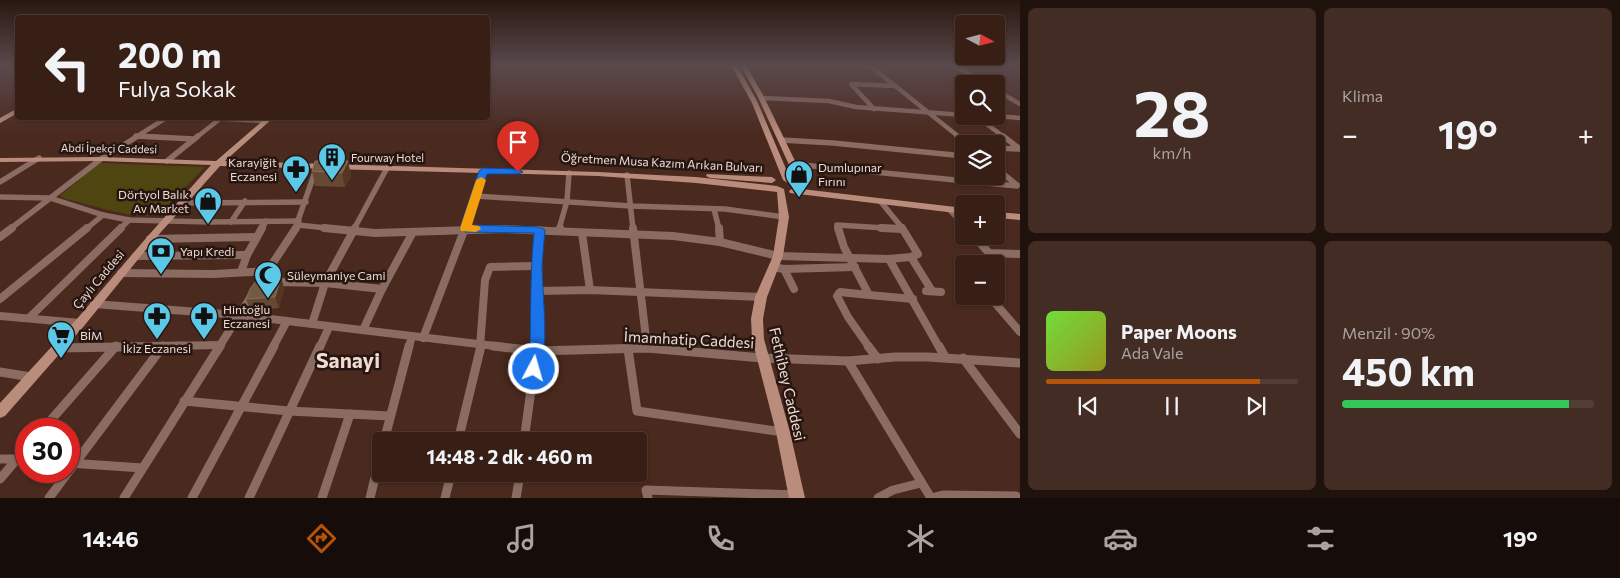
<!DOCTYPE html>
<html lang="tr">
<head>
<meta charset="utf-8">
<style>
  body { margin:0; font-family:Commissioner,sans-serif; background:#432c23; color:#f1f3f6; height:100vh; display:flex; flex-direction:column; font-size:19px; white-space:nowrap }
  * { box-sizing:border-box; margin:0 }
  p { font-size:16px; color:#aba2a1 }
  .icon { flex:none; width:28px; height:28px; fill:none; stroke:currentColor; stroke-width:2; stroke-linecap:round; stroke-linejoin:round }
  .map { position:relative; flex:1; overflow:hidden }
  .panel { display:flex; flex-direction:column; gap:8px; padding:8px; background:#1f110c; width:600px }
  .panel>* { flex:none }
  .guide { position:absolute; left:15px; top:15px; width:475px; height:105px; border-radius:5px; box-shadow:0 1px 4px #0004,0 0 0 1px #523d35; background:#381f16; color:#f1f3f6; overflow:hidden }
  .needle { width:32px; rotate:97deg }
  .fabs { position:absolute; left:955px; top:15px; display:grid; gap:10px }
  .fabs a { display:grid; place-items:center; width:50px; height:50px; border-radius:5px; background:#381f16; box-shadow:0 1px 4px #0004,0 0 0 1px #523d35; font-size:25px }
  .speed { position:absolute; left:15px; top:418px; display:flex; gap:10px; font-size:25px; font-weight:700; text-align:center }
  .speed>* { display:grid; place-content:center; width:65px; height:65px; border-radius:50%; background:#381f16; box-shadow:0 1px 4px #0004,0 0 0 1px #523d35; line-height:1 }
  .speed .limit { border:8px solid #d22; background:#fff; color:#111 }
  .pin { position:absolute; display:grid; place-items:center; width:42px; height:42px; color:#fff; margin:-51px -21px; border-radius:50% 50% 50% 0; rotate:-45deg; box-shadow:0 0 5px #0007 }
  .pin .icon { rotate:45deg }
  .me { position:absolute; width:55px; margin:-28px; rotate:6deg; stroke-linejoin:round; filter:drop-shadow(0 0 4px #0008) }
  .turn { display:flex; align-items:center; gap:18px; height:105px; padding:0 20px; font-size:22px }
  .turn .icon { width:65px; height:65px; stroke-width:2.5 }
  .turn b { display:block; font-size:35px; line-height:42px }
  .big { font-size:38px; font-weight:700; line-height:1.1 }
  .panel .card { flex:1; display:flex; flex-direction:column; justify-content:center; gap:8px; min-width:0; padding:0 18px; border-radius:8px; background:#432c23 }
  .panel .dial { align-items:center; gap:0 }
  .dial b { font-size:65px; line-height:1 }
  .song { display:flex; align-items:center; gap:15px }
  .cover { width:60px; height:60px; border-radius:8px; background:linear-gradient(135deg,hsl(100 70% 55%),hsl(60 70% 35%)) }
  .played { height:5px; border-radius:2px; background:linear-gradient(90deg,#b45309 85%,#523d35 85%) }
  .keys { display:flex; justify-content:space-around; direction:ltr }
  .heat { display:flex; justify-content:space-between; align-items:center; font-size:28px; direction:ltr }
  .charge { height:8px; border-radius:4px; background:linear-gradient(90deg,#34c759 90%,#523d35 0) }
  .panel .tiles { flex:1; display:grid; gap:8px; grid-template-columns:repeat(2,1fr) }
  .trip { position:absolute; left:372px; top:432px; width:275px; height:50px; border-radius:5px; background:#381f16; box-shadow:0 1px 4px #0004,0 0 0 1px #523d35; font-weight:700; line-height:50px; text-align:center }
  .tab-bar { display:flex; height:80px; justify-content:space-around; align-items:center; background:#160c09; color:#aba2a1 }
  .tab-bar .icon { width:35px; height:35px }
  .tab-bar .active { color:#b45309 }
  .tab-bar b { font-size:22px; color:#f1f3f6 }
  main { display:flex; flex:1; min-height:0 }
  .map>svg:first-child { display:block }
</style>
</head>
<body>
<main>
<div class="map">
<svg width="1020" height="498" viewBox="0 0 1020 498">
  <rect width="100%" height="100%" fill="#4a291e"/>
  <path fill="#4e4510" d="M 99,163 L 205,167 L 160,214 C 137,221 89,204 65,199 L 60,196 Z"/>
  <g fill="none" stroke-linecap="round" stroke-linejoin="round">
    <g stroke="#8a6c62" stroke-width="4.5">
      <polyline points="869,65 959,137"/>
      <polyline points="954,65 985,84"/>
      <polyline points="996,90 1020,104"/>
      <polyline points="761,98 829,101 856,107 964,115"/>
      <polyline points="874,109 851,84 896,86"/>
      <polyline points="976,116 1004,137"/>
      <polyline points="996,116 1020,118"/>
      <polyline points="206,118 266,121"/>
      <polyline points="136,136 159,137"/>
      <polyline points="136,137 166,118"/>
      <polyline points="197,137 221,118"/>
    </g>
    <g stroke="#8a6c62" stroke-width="5.5">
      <polyline points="136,136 194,139"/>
      <polyline points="957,136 967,144"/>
      <polyline points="1003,136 1020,149"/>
      <polyline points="781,140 833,143 964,156"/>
      <polyline points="996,148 1020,149"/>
      <polyline points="167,161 198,136"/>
      <polyline points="792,164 1017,186"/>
      <polyline points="996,168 1017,185"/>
      <polyline points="627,175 633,229"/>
      <polyline points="0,182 39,158"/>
      <polyline points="476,196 631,206 725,209 784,217"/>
      <polyline points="0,197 50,198 103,215 129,220 209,222 299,221"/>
      <polyline points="881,202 903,229"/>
      <polyline points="181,203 306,202"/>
      <polyline points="714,209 719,229"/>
      <polyline points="950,210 964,225"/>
      <polyline points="231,222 245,201"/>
      <polyline points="298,225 336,229"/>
      <polyline points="10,229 101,159 138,136"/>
      <polyline points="86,229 103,215"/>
      <polyline points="120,229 129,220"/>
      <polyline points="262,229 266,221"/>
      <polyline points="295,229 316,169"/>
      <polyline points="354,229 387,168"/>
      <polyline points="465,229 483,171"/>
      <polyline points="559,229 567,201 569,173"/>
      <polyline points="838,229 837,225 901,229"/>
    </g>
    <g stroke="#8a6c62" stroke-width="8">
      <polyline points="324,228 375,233 503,229 673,236 720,242 778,256 889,259 911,257 918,254 902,228"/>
      <polyline points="633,228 647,347"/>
      <polyline points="719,228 720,242"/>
      <polyline points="838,228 844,247 869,295 913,299"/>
      <polyline points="881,228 902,229"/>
      <polyline points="559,230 560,228"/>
      <polyline points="582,233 590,290"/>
      <polyline points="974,236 989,253 1020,254"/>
      <polyline points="0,237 12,228"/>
      <polyline points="150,239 257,237"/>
      <polyline points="136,256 247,255"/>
      <polyline points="911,257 932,291"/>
      <polyline points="889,259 939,347"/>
      <polyline points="773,267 784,269 855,267"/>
      <polyline points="784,269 794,289"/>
      <polyline points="241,272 247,255 262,228"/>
      <polyline points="121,273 213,274 268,271"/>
      <polyline points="274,282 325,283 382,289"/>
      <polyline points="259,284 296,228"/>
      <polyline points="538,291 590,290 761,297"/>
      <polyline points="926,291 941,292"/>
      <polyline points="869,295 840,292 837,296 848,317 869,347"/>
      <polyline points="989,296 1020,332"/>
      <polyline points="0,299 87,228"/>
      <polyline points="94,304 238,315 503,347"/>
      <polyline points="0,316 80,323"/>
      <polyline points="29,318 121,228"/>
      <polyline points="312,324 325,283 355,228"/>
      <polyline points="363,330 382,289 413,232"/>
      <polyline points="423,338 465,228"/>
      <polyline points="116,347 221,345"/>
      <polyline points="219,347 252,295"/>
      <polyline points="273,347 287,321"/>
      <polyline points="320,347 329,327"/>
      <polyline points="409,347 412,336"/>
      <polyline points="480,347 485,280 490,267 536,266"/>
      <polyline points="537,347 539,230"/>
    </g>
    <g stroke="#8a6c62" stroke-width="9">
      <polyline points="493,346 537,351 647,348 762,358 848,361 895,357 928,357 1020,363"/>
      <polyline points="647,346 647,348"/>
      <polyline points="868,346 878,359"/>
      <polyline points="939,346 945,357"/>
      <polyline points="57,348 184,346"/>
      <polyline points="628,349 637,411 783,432"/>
      <polyline points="963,358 1020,434"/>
      <polyline points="848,361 931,498"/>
      <polyline points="0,372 31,377"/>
      <polyline points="184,401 289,411 390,416"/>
      <polyline points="43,429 116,346"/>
      <polyline points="384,441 409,346"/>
      <polyline points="458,441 481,346"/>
      <polyline points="524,441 537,346"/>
      <polyline points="0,459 17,459 0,479"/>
      <polyline points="17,459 26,448"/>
      <polyline points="69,463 142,468"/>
      <polyline points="49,498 163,346"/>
      <polyline points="124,498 220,346"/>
      <polyline points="192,498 274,346"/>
      <polyline points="249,498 320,346"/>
      <polyline points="322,498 350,414"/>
      <polyline points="370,498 381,453"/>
      <polyline points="445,498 451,474"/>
      <polyline points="516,498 520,474"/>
      <polyline points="648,498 646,490 796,495"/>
      <polyline points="878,498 893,490 921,483"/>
      <polyline points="931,498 943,495 1016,496"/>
    </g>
    <g fill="#ba8c7c" fill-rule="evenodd">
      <polygon points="731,65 737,65 758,103 789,176 791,173 790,167 757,95 740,65 746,65 763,95 798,167 799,173 794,183 788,183 783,180 752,103"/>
      <polygon points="18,108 18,113 0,123 0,118"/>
      <polygon points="266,118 273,118 225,161 598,172 696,177 777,186 784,189 789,217 783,256 767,297 763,319 764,339 790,432 805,498 789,498 776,432 752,339 751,319 755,297 773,256 779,217 777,192 696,183 598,176 220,166 153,241 84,326 5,416 0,418 0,403 76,320 147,237 211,165 101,161 0,162 0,158 101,157 216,161"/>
      <polygon points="707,174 772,177 776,180 772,183 710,178 706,176"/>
      <polygon points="793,188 964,208 964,214 790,193 789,191"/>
      <polygon points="996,212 1020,214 1020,220 996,218"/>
    </g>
  </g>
  <g fill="#644933">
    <polygon points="348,161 351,176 345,187 315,186 312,171"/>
    <polygon points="284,288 279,308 251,311 246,299"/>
  </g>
  <g fill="#543623">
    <polygon points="348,161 351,176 345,187 342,173"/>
    <polygon points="281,277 284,288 279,308 275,297"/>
  </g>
  <g fill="#745944" stroke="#876d5a">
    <polygon points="315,161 348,161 342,173 312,171"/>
    <polygon points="281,277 275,297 246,299 250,289 258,278"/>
  </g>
  <linearGradient id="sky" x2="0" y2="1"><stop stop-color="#291710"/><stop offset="0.48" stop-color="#5a494c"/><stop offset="1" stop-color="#5a494c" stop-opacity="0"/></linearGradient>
  <rect width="1020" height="135" fill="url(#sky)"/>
  <path fill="#1a73e8" stroke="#114b97" d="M 483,168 L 518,169 L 523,172 L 518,174 L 487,174 L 471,225 L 539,227 L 545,230 C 544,242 543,253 542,265 C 542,290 550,353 539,373 L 534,375 L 529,373 C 525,366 529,355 530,347 C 531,309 530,271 534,233 L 465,232 L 460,228 L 479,171 Z"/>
  <polygon fill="#f59e0b" points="481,177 486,180 472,225 479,226 481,229 476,232 461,231 460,228 476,180"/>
  <defs>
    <g id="building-pin" transform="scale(1.4375)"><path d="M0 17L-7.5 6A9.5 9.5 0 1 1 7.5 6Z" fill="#5bc8e7" stroke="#251611"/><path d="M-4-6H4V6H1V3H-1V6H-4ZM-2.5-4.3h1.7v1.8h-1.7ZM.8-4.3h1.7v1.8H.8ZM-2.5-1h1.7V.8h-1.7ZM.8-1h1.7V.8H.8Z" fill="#111"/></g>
    <g id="pharmacy-pin" transform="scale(1.4375)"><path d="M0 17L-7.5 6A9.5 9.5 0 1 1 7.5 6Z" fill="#5bc8e7" stroke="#251611"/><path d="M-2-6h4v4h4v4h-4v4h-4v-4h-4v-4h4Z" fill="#111"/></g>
    <g id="shop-pin" transform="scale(1.4375)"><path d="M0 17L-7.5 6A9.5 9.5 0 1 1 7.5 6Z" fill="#5bc8e7" stroke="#251611"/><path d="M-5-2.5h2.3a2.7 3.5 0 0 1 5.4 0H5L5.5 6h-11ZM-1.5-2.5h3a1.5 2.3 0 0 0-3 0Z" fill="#111"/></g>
    <g id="bank-pin" transform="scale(1.4375)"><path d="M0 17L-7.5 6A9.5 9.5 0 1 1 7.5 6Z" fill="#5bc8e7" stroke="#251611"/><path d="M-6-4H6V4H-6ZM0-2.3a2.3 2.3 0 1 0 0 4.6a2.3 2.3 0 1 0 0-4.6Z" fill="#111"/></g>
    <g id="mosque-pin" transform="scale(1.4375)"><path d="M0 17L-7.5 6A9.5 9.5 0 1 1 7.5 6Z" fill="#5bc8e7" stroke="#251611"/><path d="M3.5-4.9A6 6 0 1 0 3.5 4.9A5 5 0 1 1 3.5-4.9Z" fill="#111"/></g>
    <g id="supermarket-pin" transform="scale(1.4375)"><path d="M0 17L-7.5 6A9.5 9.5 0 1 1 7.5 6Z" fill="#5bc8e7" stroke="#251611"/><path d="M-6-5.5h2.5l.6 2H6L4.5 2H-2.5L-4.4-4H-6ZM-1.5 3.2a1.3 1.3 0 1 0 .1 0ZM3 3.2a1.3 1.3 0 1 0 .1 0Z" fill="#111"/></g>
  </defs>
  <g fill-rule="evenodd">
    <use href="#building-pin" x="332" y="157"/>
    <use href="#pharmacy-pin" x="296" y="169"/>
    <use href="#shop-pin" x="799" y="174"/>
    <use href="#shop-pin" x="208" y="201"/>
    <use href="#bank-pin" x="161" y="251"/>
    <use href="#mosque-pin" x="268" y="275"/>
    <use href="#pharmacy-pin" x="157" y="316"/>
    <use href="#pharmacy-pin" x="204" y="316"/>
    <use href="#supermarket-pin" x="61" y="335"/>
  </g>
  <g text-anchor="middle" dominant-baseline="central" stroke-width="5" stroke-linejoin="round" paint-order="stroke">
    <g font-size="11" fill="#f0dad2" stroke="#251611">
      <text transform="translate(109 148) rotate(1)">Abdi İpekçi Caddesi</text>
    </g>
    <g font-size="11" fill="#f0dad2" stroke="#251611" text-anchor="start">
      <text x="351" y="157">Fourway Hotel</text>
    </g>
    <g font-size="12" fill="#f0dad2" stroke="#251611" text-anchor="start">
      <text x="277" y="162" text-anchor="end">Karayiğit<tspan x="277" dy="14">Eczanesi</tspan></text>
      <text x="818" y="167">Dumlupınar<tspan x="818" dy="14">Fırını</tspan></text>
      <text x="189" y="194" text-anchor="end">Dörtyol Balık<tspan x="189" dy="14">Av Market</tspan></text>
      <text x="180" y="251">Yapı Kredi</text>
      <text x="287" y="275">Süleymaniye Cami</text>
      <text x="223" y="309">Hintoğlu<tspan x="223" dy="14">Eczanesi</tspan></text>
      <text x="80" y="335">BİM</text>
      <text x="157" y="348" text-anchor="middle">İkiz Eczanesi</text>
    </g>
    <g font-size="12" fill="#f0dad2" stroke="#251611">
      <text transform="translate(662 162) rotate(3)">Öğretmen Musa Kazım Arıkan Bulvarı</text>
      <text transform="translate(98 279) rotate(-50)">Çaylı Caddesi</text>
    </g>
    <g font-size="15" fill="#f0dad2" stroke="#251611">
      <text transform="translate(689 339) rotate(3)">İmamhatip Caddesi</text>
      <text transform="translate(788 384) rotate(77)">Fethibey Caddesi</text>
    </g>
    <g font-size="21" font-weight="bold" fill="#f0dad2" stroke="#251611">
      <text x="348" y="359">Sanayi</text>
    </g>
  </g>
</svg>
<div class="fabs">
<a><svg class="needle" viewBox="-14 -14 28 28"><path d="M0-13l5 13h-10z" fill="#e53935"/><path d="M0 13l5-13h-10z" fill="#aba2a1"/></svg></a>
<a><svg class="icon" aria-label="search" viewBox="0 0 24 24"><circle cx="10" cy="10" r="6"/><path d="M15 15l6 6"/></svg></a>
<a><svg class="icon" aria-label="layers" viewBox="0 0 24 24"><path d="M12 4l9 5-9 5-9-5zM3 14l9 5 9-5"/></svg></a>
<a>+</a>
<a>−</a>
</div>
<div class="speed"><div class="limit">30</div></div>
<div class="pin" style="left:518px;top:172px;background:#d93025"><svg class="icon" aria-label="arrive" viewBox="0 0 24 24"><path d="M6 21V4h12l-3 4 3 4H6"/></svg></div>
<svg class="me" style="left:534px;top:369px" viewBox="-20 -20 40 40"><circle r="17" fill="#1a73e8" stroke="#fff" stroke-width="3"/><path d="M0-11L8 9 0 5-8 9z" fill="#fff"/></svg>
<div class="trip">14:48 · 2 dk · 460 m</div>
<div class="guide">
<div class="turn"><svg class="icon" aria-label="left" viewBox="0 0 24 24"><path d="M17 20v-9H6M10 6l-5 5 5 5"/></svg><div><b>200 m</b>Fulya Sokak</div></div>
</div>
</div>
<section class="panel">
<div class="tiles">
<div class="card dial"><b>28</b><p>km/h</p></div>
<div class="card"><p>Klima</p>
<div class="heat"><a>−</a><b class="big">19°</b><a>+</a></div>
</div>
<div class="card">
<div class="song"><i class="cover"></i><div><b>Paper Moons</b><p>Ada Vale</p></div></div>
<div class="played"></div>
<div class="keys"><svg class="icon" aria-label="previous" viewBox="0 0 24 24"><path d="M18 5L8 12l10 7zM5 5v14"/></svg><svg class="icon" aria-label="pause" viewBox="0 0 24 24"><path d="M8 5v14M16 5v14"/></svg><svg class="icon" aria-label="next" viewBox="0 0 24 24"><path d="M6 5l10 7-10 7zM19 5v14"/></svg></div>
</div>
<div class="card"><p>Menzil · 90%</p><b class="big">450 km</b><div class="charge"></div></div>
</div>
</section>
</main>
<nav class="tab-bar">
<b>14:46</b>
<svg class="icon active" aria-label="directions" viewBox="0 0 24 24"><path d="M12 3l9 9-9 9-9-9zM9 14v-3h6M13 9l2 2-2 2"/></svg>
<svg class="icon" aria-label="music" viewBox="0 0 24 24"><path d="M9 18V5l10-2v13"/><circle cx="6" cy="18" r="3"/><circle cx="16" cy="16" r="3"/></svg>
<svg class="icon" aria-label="phone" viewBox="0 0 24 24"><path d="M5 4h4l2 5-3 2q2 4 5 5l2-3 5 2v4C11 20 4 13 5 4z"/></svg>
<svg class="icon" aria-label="climate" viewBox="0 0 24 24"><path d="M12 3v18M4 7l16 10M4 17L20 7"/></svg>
<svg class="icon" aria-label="car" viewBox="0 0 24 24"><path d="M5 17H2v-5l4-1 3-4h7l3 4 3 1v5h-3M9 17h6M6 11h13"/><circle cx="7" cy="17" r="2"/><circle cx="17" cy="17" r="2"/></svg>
<svg class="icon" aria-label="filters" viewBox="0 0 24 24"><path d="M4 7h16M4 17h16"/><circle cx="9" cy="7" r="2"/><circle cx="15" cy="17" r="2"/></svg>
<b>19°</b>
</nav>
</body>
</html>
